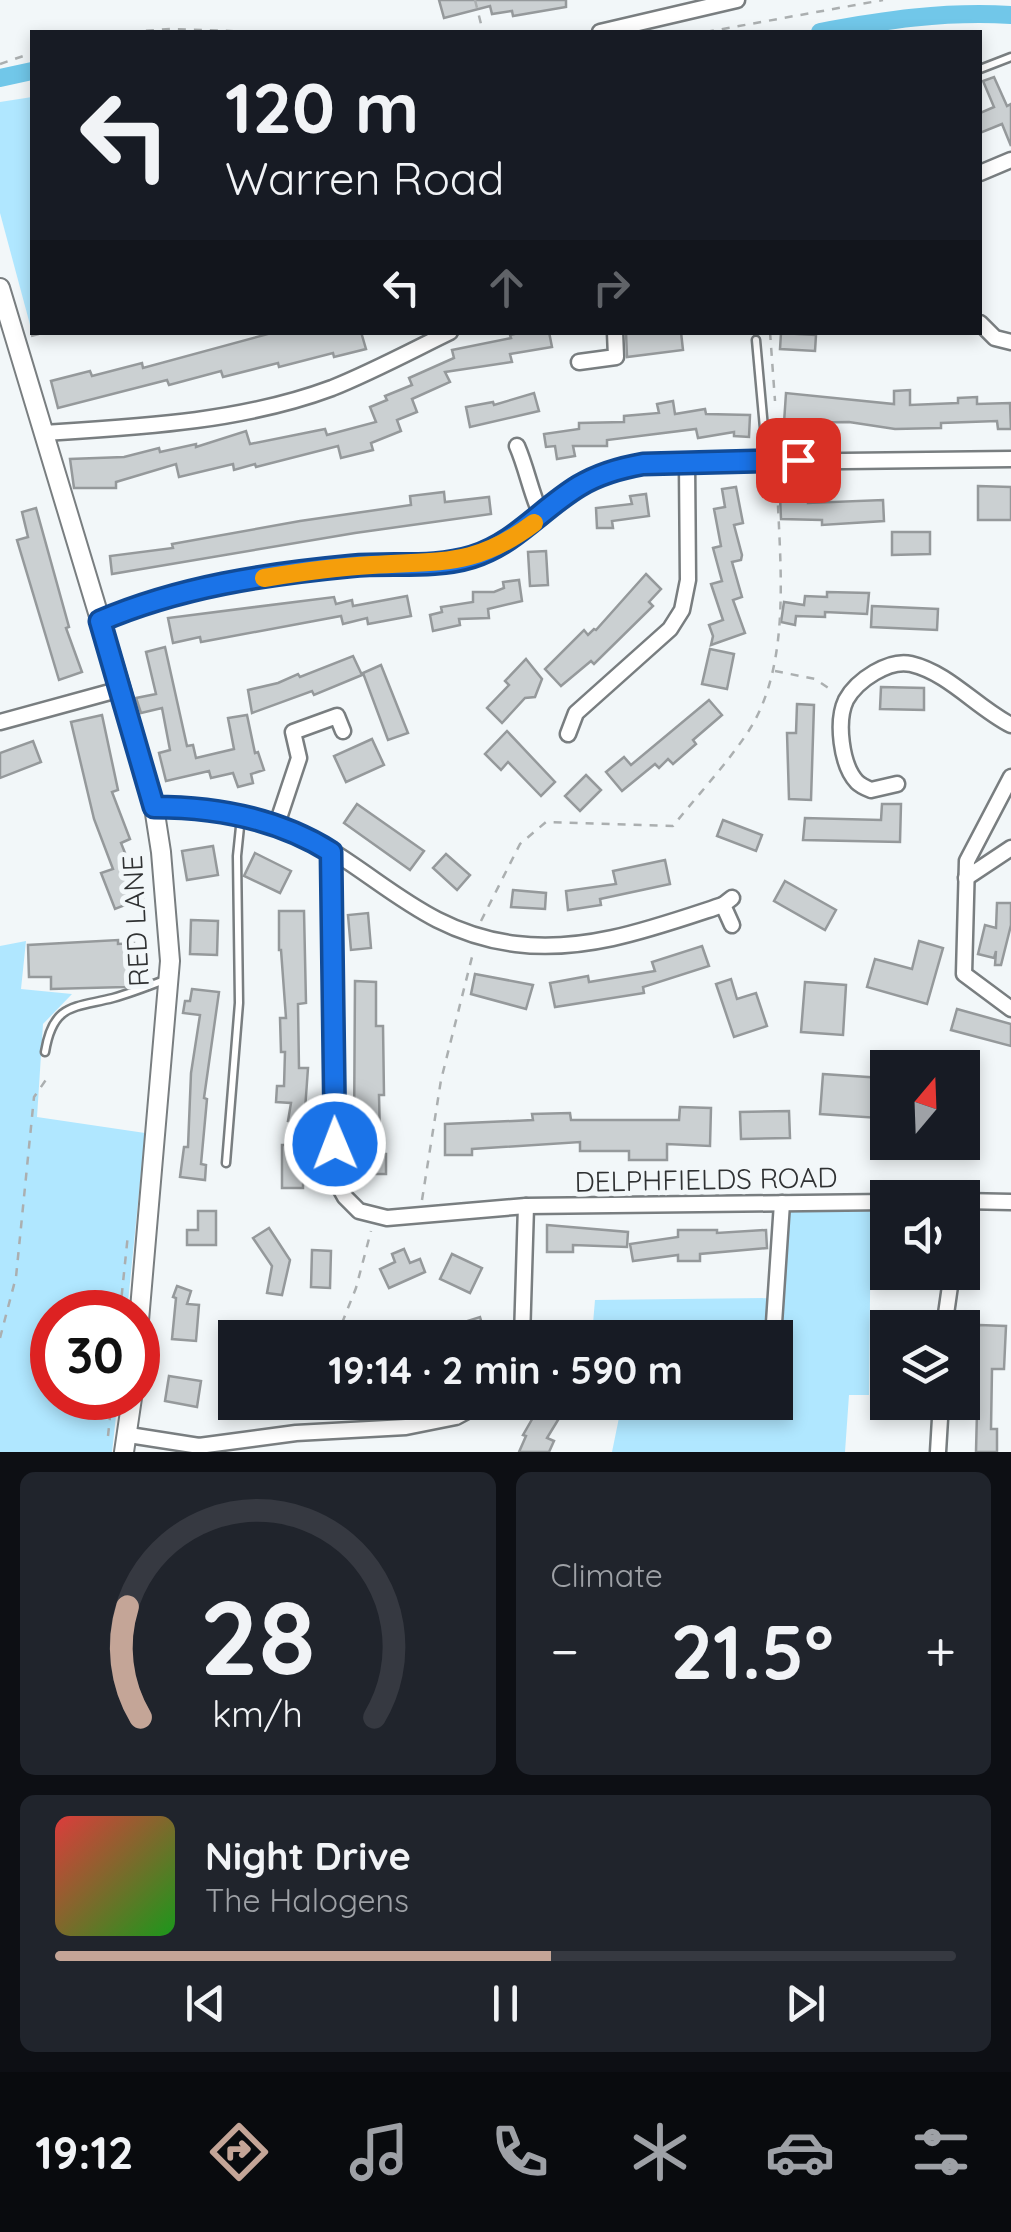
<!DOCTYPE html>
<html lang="en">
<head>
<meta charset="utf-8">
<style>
  body { margin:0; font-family:Quicksand,sans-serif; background:#20242c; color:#f1f3f6; height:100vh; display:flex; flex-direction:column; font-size:38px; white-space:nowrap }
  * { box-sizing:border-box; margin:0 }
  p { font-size:32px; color:#9ea1a6 }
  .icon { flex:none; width:55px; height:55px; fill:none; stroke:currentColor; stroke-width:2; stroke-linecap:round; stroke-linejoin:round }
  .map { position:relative; height:1452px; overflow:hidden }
  .panel { display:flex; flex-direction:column; gap:20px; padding:20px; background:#0d0f14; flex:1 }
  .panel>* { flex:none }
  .guide { position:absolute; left:30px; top:30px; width:952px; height:305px; border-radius:0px; box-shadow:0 5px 15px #0003; background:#171b24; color:#f1f3f6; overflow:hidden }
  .needle { width:65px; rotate:19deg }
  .controls { position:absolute; left:870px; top:1050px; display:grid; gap:20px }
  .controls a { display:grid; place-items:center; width:110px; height:110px; border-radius:0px; background:#171b24; box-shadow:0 5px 15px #0003; font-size:50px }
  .speed { position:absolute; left:30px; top:1290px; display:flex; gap:20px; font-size:50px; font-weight:700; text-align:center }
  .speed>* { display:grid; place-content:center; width:130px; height:130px; border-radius:50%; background:#171b24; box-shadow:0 5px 15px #0003; line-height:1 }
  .speed .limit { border:15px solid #d22; background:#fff; color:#111 }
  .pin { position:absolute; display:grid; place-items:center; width:85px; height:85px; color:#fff; margin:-42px; border-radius:20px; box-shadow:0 5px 15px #0006 }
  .me { position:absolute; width:110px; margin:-55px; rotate:359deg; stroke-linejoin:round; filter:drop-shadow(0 0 8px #0008) }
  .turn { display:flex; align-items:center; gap:35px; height:210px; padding:0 30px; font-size:45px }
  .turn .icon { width:130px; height:130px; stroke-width:2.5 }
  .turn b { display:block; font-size:70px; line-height:85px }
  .lanes { display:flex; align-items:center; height:95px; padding:0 30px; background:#0003; justify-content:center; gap:50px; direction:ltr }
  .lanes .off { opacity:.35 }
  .big { font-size:75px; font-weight:700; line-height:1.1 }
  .panel .widget { flex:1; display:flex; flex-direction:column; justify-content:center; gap:15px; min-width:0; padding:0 35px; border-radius:15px; background:#20242c }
  .panel .dial { align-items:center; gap:0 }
  .dial svg { height:260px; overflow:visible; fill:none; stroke:#363941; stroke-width:7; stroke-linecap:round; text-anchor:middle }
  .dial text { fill:#f1f3f6; stroke:none }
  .song { display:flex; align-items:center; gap:30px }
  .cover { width:120px; height:120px; border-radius:15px; background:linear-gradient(135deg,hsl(0 70% 55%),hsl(120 70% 35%)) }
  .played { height:10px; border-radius:5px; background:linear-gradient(90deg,#c4a597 55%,#363941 55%) }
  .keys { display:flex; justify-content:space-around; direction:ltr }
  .heat { display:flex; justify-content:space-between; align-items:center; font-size:55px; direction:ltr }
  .panel .tiles { flex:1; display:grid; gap:20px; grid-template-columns:1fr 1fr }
  .widget:last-child { grid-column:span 2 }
  .trip { position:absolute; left:218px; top:1320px; width:575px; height:100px; border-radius:0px; background:#171b24; box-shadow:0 5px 15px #0003; font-weight:700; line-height:100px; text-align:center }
  .tab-bar { display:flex; height:160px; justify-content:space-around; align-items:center; background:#090b0e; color:#9ea1a6 }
  .tab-bar .icon { width:70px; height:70px }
  .tab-bar .on { color:#c4a597 }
  .tab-bar b { font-size:45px; color:#f1f3f6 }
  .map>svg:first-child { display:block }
</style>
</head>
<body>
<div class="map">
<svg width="1011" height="1452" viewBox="0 0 1011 1452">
  <rect width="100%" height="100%" fill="#f2f7f9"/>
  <g fill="#b0e7ff">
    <polygon points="32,97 32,332 0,213 0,102"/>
    <polygon points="26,941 21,989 72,994 43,1024 37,1117 145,1133 127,1312 52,1312 52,1398 118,1398 112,1452 0,1452 0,946"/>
    <polygon points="871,1202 869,1395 849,1395 845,1452 612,1452 622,1403 775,1402 775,1338 592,1335 595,1300 775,1298 782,1203"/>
  </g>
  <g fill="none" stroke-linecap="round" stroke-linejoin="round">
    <g stroke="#71c7e9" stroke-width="18">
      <path d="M 820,32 C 884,20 945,11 1011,15"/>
      <polyline points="0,78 32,71"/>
    </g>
  </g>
  <g fill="#cbd0d2" stroke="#95999b" stroke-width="2.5">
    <polygon points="439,0 566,0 566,7 513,16 512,11 492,14 490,6 444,18"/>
    <polygon points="994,77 1007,106 1011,104 1011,146 1002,124 980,133 980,113 994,107 983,81"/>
    <polygon points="275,332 361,332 366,349 334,357 333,353 279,367 278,363 223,377 221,371 169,385 167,380 58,408 51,381 90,371 92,376 142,363 143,368"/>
    <polygon points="523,332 549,332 552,347 510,354 512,362 445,372 450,382 412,399 417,412 397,420 401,431 371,443 373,450 341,458 338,446 256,467 255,464 234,470 233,464 179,477 176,464 116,482 116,488 74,488 70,459 124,457 159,448 160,452 196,444 196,447 246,431 250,444 325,429 327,435 376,422 370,407 387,400 385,396 412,385 409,378 454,358 452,350 511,338 510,335"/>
    <polygon points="626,332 681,332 683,350 627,357"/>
    <polygon points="781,333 816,335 815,351 780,349"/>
    <polygon points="910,390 910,405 958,403 958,398 977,397 977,404 1010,403 1011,429 998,429 997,421 941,423 941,428 895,429 849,422 784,423 786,393 894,404 894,391"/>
    <polygon points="534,393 539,411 470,427 466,407 493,402 494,405"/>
    <polygon points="673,401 675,414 705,409 706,414 750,415 749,437 734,436 734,432 698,438 696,429 607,440 607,446 573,446 575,456 557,459 555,446 546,447 544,434 579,429 579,423 624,422 624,416 659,413 657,404"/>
    <polygon points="978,486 1011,487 1011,520 978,520"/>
    <polygon points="736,487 743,523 734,525 742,555 741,560 732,562 742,597 733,600 745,633 711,645 713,636 709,625 723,620 711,584 722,581 713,548 721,546 714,509 725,507 722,489"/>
    <polygon points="444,492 445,502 489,497 491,514 355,533 112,574 110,556 173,548 172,544 300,521 411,505 410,496"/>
    <polygon points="646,494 649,516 612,521 613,528 597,528 596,508 632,504 630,496"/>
    <polygon points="780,496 808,498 808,503 883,500 884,521 822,525 822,520 781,519"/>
    <polygon points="36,508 69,627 66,628 82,672 59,680 17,540 28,537 22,512"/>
    <polygon points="892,532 930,532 930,554 892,555"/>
    <polygon points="546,551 548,585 530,586 528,552"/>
    <polygon points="646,574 661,589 649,602 653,606 594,664 591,661 561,686 545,669 584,630 588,635 594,629 596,630"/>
    <polygon points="519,580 522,601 488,609 489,618 459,619 460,625 433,631 430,615 442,612 441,607 473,602 473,592 494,592 504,588 503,582"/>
    <polygon points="827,592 869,593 867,614 825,612 825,617 796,616 795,625 781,622 784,602 804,605 805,596 827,597"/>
    <polygon points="407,596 411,616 368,624 367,618 343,624 341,616 201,642 200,637 173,643 168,618 334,597 336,604 352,600 353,606"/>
    <polygon points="872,606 938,609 937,630 871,627"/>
    <polygon points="165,647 187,746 193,745 196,758 234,749 228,718 247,715 255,753 258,752 264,770 251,774 253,783 238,787 233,773 211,778 209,771 166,781 159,753 170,750 162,708 141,713 136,698 156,694 146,652"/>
    <polygon points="710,649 734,654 727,689 702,684"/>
    <polygon points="353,656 362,675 314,695 312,691 252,713 248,690 278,683 298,674 300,677"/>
    <polygon points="526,659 542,679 535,697 525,698 502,723 487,708 509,685 505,681"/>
    <polygon points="381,665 408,733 388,740 363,673"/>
    <polygon points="881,687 924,688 924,710 880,709"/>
    <polygon points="709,700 722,715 693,740 696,744 673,764 668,759 659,768 655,764 622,791 606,772 624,757 631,765"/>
    <polygon points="797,704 814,705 811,800 789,799 787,733 796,733"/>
    <polygon points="102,715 118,790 112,792 130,839 121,843 143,898 115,909 101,873 113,869 94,819 71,722"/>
    <polygon points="507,731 555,782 541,796 508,762 501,770 485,754"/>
    <polygon points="372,739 384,765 346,782 334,756"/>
    <polygon points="33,741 41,762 0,778 0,753"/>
    <polygon points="586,775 601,790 580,811 565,796"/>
    <polygon points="357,804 424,851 410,870 344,823"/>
    <polygon points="882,804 901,804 900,842 803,840 805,818 881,820"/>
    <polygon points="723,820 762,835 756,851 717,836"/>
    <polygon points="213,846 218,875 187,880 182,851"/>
    <polygon points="255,853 291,871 280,893 244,876"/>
    <polygon points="446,854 470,875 457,890 433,868"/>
    <polygon points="665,860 670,884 600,899 601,905 568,910 566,891 616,884 613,871"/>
    <polygon points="785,881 836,910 825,930 774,901"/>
    <polygon points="513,890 546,893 545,909 511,907"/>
    <polygon points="997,903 1011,903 1011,925 1001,965 995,965 996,951 994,958 978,954 985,925 996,928"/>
    <polygon points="279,911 304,911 306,1003 298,1004 299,1068 308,1068 304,1124 288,1121 291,1103 276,1102 277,1086 284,1086 285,1052 281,1052 280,1018 286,1018 281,950 279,950"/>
    <polygon points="368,913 371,948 351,950 348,915"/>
    <polygon points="191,920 218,921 217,955 190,954"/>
    <polygon points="118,940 118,944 134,943 134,984 125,987 51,989 51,977 29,977 28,945"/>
    <polygon points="919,941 943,948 927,1004 867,987 875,959 912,969"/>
    <polygon points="702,946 709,966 643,987 644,993 555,1007 550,983 588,976 589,982 655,971 652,962"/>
    <polygon points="475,974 533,985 526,1009 471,994"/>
    <polygon points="731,979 737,999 756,993 767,1026 734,1037 716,984"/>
    <polygon points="355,981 376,982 376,1026 383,1026 384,1095 379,1095 380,1138 354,1133"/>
    <polygon points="805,982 846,985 843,1035 801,1032"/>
    <polygon points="192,989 219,992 204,1098 207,1099 201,1164 206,1165 205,1180 180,1177 184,1147 188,1147 191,1073 200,1015 183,1013 185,1001 190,1001"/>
    <polygon points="957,1009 1011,1024 1011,1046 951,1030"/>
    <polygon points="823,1074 882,1078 879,1118 820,1114"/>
    <polygon points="680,1107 711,1108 710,1146 667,1144 667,1160 629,1160 629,1151 580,1151 580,1142 472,1149 472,1155 445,1155 445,1124 533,1120 532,1114 570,1113 571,1120 679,1120"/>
    <polygon points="789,1111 790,1138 741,1139 740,1112"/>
    <rect x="282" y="1145" width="21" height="43"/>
    <polygon points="358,1145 380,1145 380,1154 386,1154 386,1174 358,1174"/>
    <polygon points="198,1211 216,1211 216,1245 187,1245 187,1230 198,1230"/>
    <polygon points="547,1225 628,1232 627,1247 573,1245 573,1252 547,1252"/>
    <polygon points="269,1228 290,1260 282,1295 267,1293 272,1266 253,1238"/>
    <polygon points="678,1230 717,1230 717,1233 766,1230 767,1248 700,1254 700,1261 678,1261 678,1255 633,1261 630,1244 678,1237"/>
    <polygon points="404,1249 410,1263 420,1259 425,1272 389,1288 380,1269 395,1262 392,1254"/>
    <polygon points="312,1250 331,1251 330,1288 311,1287"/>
    <polygon points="452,1254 482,1268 470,1293 440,1279"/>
    <polygon points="177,1286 191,1291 187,1304 199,1305 196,1341 172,1339 176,1298 173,1297"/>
    <polygon points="480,1317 484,1331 465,1338 424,1338 423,1335"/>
    <polygon points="979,1325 1006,1326 1004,1369 992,1369 991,1429 997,1429 997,1452 976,1452 977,1411 972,1411"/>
    <polygon points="169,1376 201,1381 197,1407 165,1401"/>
    <polygon points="542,1402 569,1402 547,1438 554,1441 549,1452 519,1452 526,1436 523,1435"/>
  </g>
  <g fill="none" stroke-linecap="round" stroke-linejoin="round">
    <g stroke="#797e80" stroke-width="11">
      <g id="service">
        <polyline points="980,69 1011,57"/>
        <polyline points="756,340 767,461"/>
        <path d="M 45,1052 C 53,1003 74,1008 113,998 C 131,993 149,986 167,979"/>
        <polyline points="226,1163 239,1003 237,856 241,817"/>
      </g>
    </g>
    <g stroke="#797e80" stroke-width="19">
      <g id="minor">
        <polyline points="600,32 737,0"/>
        <polyline points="980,173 1011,160"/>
        <polyline points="980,323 995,338 1011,342"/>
        <polyline points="579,362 616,357 615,332"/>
        <path d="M 43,433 C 139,427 241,422 332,388 C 372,372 411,351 450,332"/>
        <path d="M 517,446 C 527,469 531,494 542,517"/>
        <polyline points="687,463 1011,459"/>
        <path d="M 100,621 C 180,587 267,573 354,566 C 397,562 442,569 483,553 C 521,539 544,509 577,487 C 611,465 648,463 687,463 L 688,580 L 682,610 L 670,629 L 576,713 L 568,734"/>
        <polyline points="0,722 121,689"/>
        <polyline points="1011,777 967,861 964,974 1011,1009"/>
        <path d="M 897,784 L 871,790 C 866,788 861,786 857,782 C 841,765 836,721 846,700 C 857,680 889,659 911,664 C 949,673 977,708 1011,725"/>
        <path d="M 154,807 C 199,807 254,811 295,831 C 376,869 419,932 516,944 C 587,953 656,927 723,905"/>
        <polyline points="277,824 299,758 293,732 337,716 343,731"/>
        <polyline points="331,852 336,1181 345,1197 359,1211 387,1218 526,1206 888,1202"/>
        <polyline points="966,878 1011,848"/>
        <polyline points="732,925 723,905 732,898"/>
        <polyline points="962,1201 1011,1202"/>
        <polyline points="962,1229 972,1201"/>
        <polyline points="944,1328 952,1272"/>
        <polyline points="522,1338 526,1206"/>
        <polyline points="773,1338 782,1203"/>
        <polyline points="129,1435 199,1446 296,1433 406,1427 456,1417 484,1402"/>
        <polyline points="938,1452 941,1402"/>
      </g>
    </g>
    <g stroke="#797e80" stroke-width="22">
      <g id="tertiary">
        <polyline points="0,288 121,689 154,807 161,852 170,961 138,1332"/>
        <polyline points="124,1452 132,1398"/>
      </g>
    </g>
    <g stroke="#abafb0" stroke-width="2.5" stroke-dasharray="8 8" stroke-linecap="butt">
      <polyline points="475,0 483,32"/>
      <polyline points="130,32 170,29 260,32"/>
      <polyline points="706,32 883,0"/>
      <polyline points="0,64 32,53"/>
      <polyline points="770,332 775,401"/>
      <polyline points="31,336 46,332"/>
      <polyline points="775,671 815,679 833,691"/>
      <path d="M 481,921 L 520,844 L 546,822 L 673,826 C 697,796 724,767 746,735 C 794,665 779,560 777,479"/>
      <polyline points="422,1200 441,1080 473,953"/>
      <polyline points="120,1312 128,1234"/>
      <polyline points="0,1338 16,1277 34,1097 50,1074"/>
      <polyline points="336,1338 356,1288 371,1231"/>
      <polyline points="303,1415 308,1402"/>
      <polyline points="108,1436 112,1398"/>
    </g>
    <use href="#service" stroke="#fff" stroke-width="6"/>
    <use href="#minor" stroke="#fff" stroke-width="14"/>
    <use href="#tertiary" stroke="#fff" stroke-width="18"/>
  </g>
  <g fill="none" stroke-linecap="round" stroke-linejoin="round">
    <g stroke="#114b97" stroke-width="25">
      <path id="route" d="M 335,1144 L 331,852 C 277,818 217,807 154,807 L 100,621 C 179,587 266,574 351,566 C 391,562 433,569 472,557 C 516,543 541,509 579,486 C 599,474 620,468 643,464 L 798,460"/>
    </g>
    <use href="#route" stroke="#1a73e8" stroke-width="18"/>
    <path stroke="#f59e0b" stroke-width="18" d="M 264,578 C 300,572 336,567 372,565 C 441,560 474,568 534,523"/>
  </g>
  <g text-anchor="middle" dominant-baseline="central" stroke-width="10" stroke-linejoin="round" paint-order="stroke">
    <g font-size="28" fill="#303233" stroke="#f2f7f9">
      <text transform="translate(135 921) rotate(-93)">RED LANE</text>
      <text transform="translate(706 1179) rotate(-1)">DELPHFIELDS ROAD</text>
    </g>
  </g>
</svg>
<div class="controls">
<a><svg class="needle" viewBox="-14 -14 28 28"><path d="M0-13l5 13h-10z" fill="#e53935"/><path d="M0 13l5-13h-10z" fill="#9ea1a6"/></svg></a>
<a><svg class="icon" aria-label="sound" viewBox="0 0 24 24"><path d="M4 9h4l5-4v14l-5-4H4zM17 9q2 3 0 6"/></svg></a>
<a><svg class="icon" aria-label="layers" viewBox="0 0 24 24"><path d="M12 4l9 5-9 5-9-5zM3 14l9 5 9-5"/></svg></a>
</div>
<div class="speed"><div class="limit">30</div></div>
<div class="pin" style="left:798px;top:460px;background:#d93025"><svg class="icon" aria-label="arrive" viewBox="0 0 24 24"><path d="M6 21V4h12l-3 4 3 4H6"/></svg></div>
<svg class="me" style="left:335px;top:1144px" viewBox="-20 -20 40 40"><circle r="17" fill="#1a73e8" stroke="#fff" stroke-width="3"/><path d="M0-11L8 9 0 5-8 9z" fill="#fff"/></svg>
<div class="trip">19:14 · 2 min · 590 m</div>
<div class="guide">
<div class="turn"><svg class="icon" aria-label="left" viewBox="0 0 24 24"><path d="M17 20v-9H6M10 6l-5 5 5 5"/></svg><div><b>120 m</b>Warren Road</div></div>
<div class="lanes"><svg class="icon" aria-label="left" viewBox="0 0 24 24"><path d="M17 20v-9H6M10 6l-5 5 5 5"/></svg><svg class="icon off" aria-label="ahead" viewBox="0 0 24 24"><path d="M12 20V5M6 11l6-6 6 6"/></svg><svg class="icon off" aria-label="right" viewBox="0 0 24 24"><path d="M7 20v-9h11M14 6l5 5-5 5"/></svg></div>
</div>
</div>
<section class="panel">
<div class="tiles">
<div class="widget dial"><svg viewBox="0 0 100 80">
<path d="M14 69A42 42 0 1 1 86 69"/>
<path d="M14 69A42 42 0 0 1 10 35" stroke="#c4a597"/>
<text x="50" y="56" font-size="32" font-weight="700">28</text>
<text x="50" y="72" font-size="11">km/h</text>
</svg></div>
<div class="widget"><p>Climate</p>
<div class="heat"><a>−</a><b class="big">21.5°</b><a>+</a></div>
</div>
<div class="widget">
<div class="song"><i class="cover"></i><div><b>Night Drive</b><p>The Halogens</p></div></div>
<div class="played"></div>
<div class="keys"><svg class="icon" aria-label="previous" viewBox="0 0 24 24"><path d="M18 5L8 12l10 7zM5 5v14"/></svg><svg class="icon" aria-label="pause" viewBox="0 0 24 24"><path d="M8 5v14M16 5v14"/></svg><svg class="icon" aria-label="next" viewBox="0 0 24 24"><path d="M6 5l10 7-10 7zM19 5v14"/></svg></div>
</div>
</div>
</section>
<nav class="tab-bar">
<b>19:12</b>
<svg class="icon on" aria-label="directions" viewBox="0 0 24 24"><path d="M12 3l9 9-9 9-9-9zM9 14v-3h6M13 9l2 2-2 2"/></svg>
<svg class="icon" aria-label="music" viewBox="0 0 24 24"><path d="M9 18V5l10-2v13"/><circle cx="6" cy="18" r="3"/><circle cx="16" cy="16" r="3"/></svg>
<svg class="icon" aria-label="phone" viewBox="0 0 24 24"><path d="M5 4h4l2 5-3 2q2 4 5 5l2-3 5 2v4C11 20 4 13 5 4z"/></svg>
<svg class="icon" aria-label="climate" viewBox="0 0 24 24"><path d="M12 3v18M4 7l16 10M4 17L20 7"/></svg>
<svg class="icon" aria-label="car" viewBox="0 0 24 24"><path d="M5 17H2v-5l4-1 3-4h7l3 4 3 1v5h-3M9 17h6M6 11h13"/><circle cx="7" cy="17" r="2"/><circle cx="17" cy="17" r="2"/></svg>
<svg class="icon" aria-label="filters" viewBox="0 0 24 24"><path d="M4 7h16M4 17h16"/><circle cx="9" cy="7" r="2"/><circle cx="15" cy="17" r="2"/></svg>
</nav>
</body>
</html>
